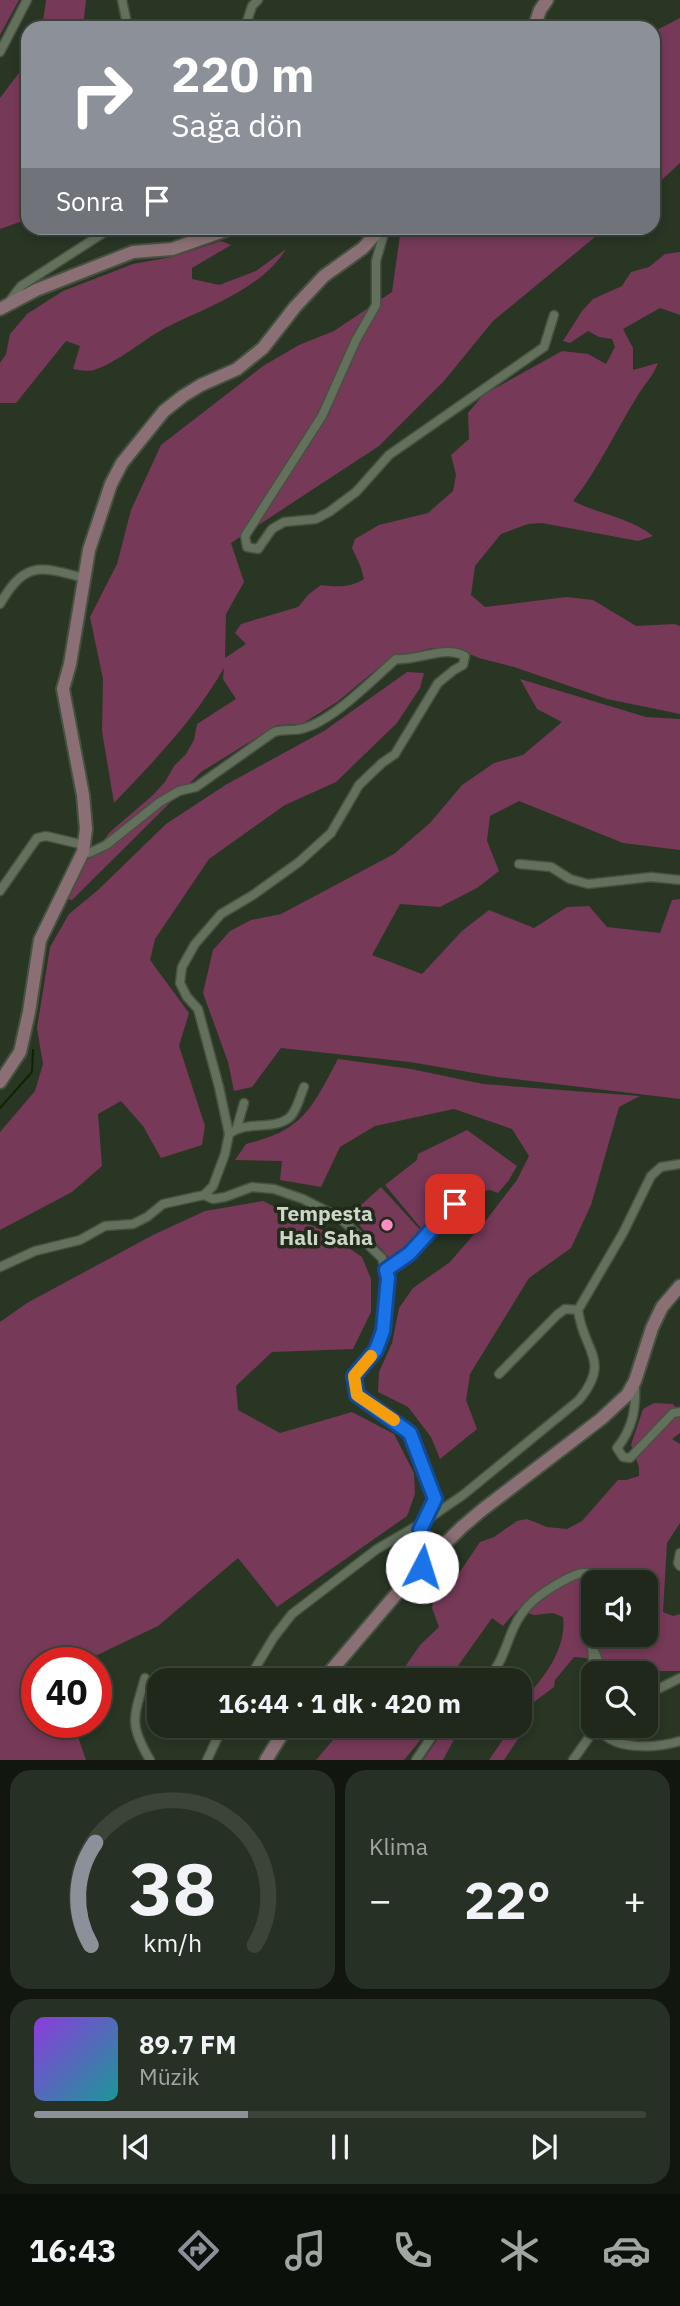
<!DOCTYPE html>
<html lang="tr">
<head>
<meta charset="utf-8">
<style>
  body { margin:0; font-family:"IBM Plex Sans",sans-serif; background:#273024; color:#f1f3f6; height:100vh; display:flex; flex-direction:column; font-size:26px; white-space:nowrap }
  * { box-sizing:border-box; margin:0 }
  p { font-size:23px; color:#a1a6a3 }
  .icon { flex:none; width:38px; height:38px; fill:none; stroke:currentColor; stroke-width:2; stroke-linecap:round; stroke-linejoin:round }
  .map { position:relative; height:1760px; overflow:hidden }
  .sheet { display:flex; flex-direction:column; gap:10px; padding:10px; background:#11160f; flex:1 }
  .sheet>* { flex:none }
  .hud { position:absolute; left:21px; top:21px; width:639px; height:214px; border-radius:21px; box-shadow:0 4px 10px #0003,0 0 0 2px #3c443a; background:#8c9099; color:#fff; overflow:hidden }
  .tools { position:absolute; left:581px; top:1570px; display:grid; gap:14px }
  .tools a { display:grid; place-items:center; width:77px; height:77px; border-radius:14px; background:#1f281b; box-shadow:0 4px 10px #0003,0 0 0 2px #3c443a; font-size:35px }
  .speed { position:absolute; left:21px; top:1647px; display:flex; gap:14px; font-size:35px; font-weight:700; text-align:center }
  .speed>* { display:grid; place-content:center; width:91px; height:91px; border-radius:50%; background:#1f281b; box-shadow:0 4px 10px #0003,0 0 0 2px #3c443a; line-height:1 }
  .speed .limit { border:10px solid #d22; background:#fff; color:#111 }
  .pin { position:absolute; display:grid; place-items:center; width:60px; height:60px; color:#fff; margin:-30px; border-radius:14px; box-shadow:0 4px 10px #0006 }
  .me { position:absolute; width:77px; margin:-38px; rotate:5deg; stroke-linejoin:round; filter:drop-shadow(0 0 5px #0008) }
  .turn { display:flex; align-items:center; gap:24px; height:147px; padding:0 35px; font-size:32px }
  .turn .icon { width:91px; height:91px; stroke-width:2.5 }
  .turn b { display:block; font-size:49px; line-height:60px }
  .then { display:flex; align-items:center; height:66px; padding:0 35px; background:#0003; gap:14px; font-size:26px }
  .big { font-size:52px; font-weight:700; line-height:1.1 }
  .sheet .widget { flex:1; display:flex; flex-direction:column; justify-content:center; gap:10px; min-width:0; padding:0 24px; border-radius:21px; background:#273024 }
  .sheet .dial { align-items:center; gap:0 }
  .dial svg { height:182px; overflow:visible; fill:none; stroke:#3c443a; stroke-width:7; stroke-linecap:round; text-anchor:middle }
  .dial text { fill:#f1f3f6; stroke:none }
  .song { display:flex; align-items:center; gap:21px }
  .cover { width:84px; height:84px; border-radius:10px; background:linear-gradient(135deg,hsl(270 70% 55%),hsl(180 70% 35%)) }
  .played { height:7px; border-radius:4px; background:linear-gradient(90deg,#8c9099 35%,#3c443a 35%) }
  .keys { display:flex; justify-content:space-around; direction:ltr }
  .heat { display:flex; justify-content:space-between; align-items:center; font-size:38px; direction:ltr }
  .sheet .tiles { flex:1; display:grid; gap:10px; grid-template-columns:1fr 1fr }
  .widget:last-child { grid-column:span 2 }
  .trip { position:absolute; left:147px; top:1668px; width:385px; height:70px; border-radius:21px; background:#1f281b; box-shadow:0 4px 10px #0003,0 0 0 2px #3c443a; font-weight:700; line-height:70px; text-align:center }
  .tab-bar { display:flex; height:112px; justify-content:space-around; align-items:center; background:#0c100b; color:#a1a6a3 }
  .tab-bar .icon { width:49px; height:49px }
  .tab-bar .selected { color:#8c9099 }
  .tab-bar b { font-size:32px; color:#f1f3f6 }
  .map>svg:first-child { display:block }
</style>
</head>
<body>
<div class="map">
<svg width="680" height="1760" viewBox="0 0 680 1760">
  <rect width="100%" height="100%" fill="#293624"/>
  <g fill="#763958" fill-rule="evenodd">
    <polygon points="0,0 19,0 0,35"/>
    <polygon points="46,0 86,0 83,28 42,28"/>
    <polygon points="680,18 680,163 653,188 653,32"/>
    <polygon points="28,61 28,219 0,229 0,98"/>
    <path d="M 401,228 L 606,228 L 493,321 L 444,381 L 379,446 L 231,543 L 244,582 L 226,614 L 225,658 L 246,644 L 235,633 L 241,624 L 298,607 L 309,594 L 321,585 C 336,587 350,588 364,579 L 360,565 L 352,548 L 355,539 L 379,525 L 428,513 L 453,491 L 456,475 L 451,455 L 469,439 L 468,413 L 483,395 L 562,351 L 588,354 L 606,364 L 615,347 L 612,339 L 599,337 L 588,331 L 570,343 L 563,341 L 582,311 L 593,299 L 622,286 L 631,272 L 649,267 L 665,254 L 680,252 L 680,315 L 660,308 L 623,329 L 633,348 L 633,370 L 658,363 C 652,378 646,382 638,395 C 616,430 599,468 573,501 C 601,515 629,517 653,536 L 638,541 L 542,523 L 528,524 L 501,534 L 475,566 L 471,595 L 485,607 L 566,597 L 593,600 L 636,626 L 674,624 L 680,626 L 680,714 L 607,699 L 514,667 L 479,658 L 460,650 L 432,648 L 405,655 L 394,655 L 337,702 L 302,724 L 277,725 L 201,772 L 72,900 L 67,899 L 76,875 L 110,832 L 153,795 L 165,782 L 174,766 L 186,754 L 194,740 L 197,724 L 236,699 L 223,679 L 224,668 C 194,720 155,760 114,803 L 102,731 L 103,679 L 90,617 L 117,564 L 131,510 L 161,445 L 263,366 L 299,345 L 334,331 L 392,292 Z"/>
    <path d="M 221,241 L 231,245 L 192,268 L 192,279 L 219,285 L 256,271 L 286,249 C 262,289 205,308 165,328 C 141,341 120,361 94,370 C 88,372 80,370 73,369 L 80,346 L 66,341 L 16,403 L 0,403 L 0,363 L 6,354 L 10,334 L 27,314 L 63,291 L 133,264 L 172,257 Z"/>
    <polygon points="407,672 424,673 420,688 397,723 336,782 285,805 209,859 155,939 150,960 189,1013 179,1046 205,1126 202,1145 161,1158 143,1126 121,1101 98,1114 102,1166 72,1192 0,1230 0,1132 35,1091 43,1064 37,1028 50,947 69,914 98,890 166,824 227,784 324,731"/>
    <polygon points="520,679 646,717 680,719 680,850 623,843 519,801 490,816 487,841 499,871 477,888 440,907 400,904 372,955 422,974 462,931 489,910 534,928 567,907 589,906 607,927 660,933 672,900 680,899 680,1099 497,1077 410,1062 281,1048 252,1087 234,1091 228,1062 203,993 213,950 230,931 251,920 281,914 394,854 430,823 462,785 494,763 523,755 562,722 537,709"/>
    <path d="M 338,1059 L 411,1069 L 483,1084 L 640,1096 L 619,1107 L 591,1205 L 571,1248 L 529,1278 L 470,1374 L 466,1400 L 477,1429 L 440,1459 L 431,1437 L 408,1407 L 378,1392 L 379,1372 L 392,1343 L 399,1308 L 413,1288 L 450,1262 L 487,1219 L 517,1180 L 529,1156 L 512,1129 L 454,1109 L 375,1126 L 340,1147 L 321,1187 L 280,1180 L 282,1161 L 235,1160 L 246,1144 C 304,1130 311,1109 338,1059 Z"/>
    <polygon points="467,1130 517,1166 509,1180 498,1193 490,1190 483,1191 471,1209 452,1205 424,1232 385,1185 417,1160 418,1154"/>
    <polygon points="381,1187 424,1234 393,1262 350,1215"/>
    <polygon points="263,1201 324,1231 362,1257 371,1279 371,1312 353,1349 272,1352 236,1386 238,1410 280,1433 352,1412 394,1434 414,1473 415,1494 407,1516 277,1607 238,1558 158,1626 91,1658 90,1662 37,1662 37,1722 73,1722 86,1760 0,1760 0,1322 27,1303 153,1235 205,1211"/>
    <path d="M 654,1403 L 673,1404 L 680,1413 L 680,1433 L 672,1439 L 680,1444 L 680,1523 L 667,1543 L 663,1612 L 673,1616 L 680,1614 L 680,1671 L 643,1671 L 620,1661 L 574,1657 L 555,1680 L 554,1687 L 530,1705 L 523,1718 L 518,1739 L 504,1760 L 489,1760 L 502,1741 L 505,1730 L 502,1726 L 520,1726 L 520,1702 C 542,1682 567,1649 563,1617 L 553,1613 L 534,1615 L 517,1610 L 503,1626 L 492,1618 L 448,1680 L 396,1680 L 420,1645 L 439,1627 L 432,1608 L 435,1590 L 453,1582 L 480,1542 L 494,1537 L 517,1521 L 527,1519 L 547,1527 L 567,1529 L 582,1521 L 618,1480 L 626,1480 L 639,1476 L 639,1467 L 631,1445 L 643,1409 ZM 593,1582 L 646,1582 L 646,1634 L 593,1634 Z"/>
    <polygon points="319,1726 432,1726 404,1760 316,1760 333,1740 334,1729 316,1734"/>
    <polygon points="447,1726 461,1726 443,1760 423,1760"/>
  </g>
  <g fill="none" stroke-linecap="round" stroke-linejoin="round">
    <polyline stroke="#0d2500" stroke-width="2" points="0,1108 32,1072 33,1050"/>
    <g stroke="#475141" stroke-width="11">
      <g id="street">
        <polyline points="122,0 128,28"/>
        <polyline points="245,28 252,6 258,0"/>
        <polyline points="0,52 27,0"/>
        <polyline points="384,228 384,233 376,261 376,305 356,340 322,416 245,536 247,547 258,549 272,529 284,522 316,519 329,512 356,492 389,455 544,347 554,315"/>
        <polyline points="9,302 21,286 111,228"/>
        <path d="M 0,604 C 25,561 39,566 84,578"/>
        <polyline points="519,864 551,867 570,879 588,884 651,877 680,880"/>
        <polyline points="0,891 37,838 46,836 84,845"/>
        <polyline points="237,1127 244,1103"/>
        <path d="M 229,1134 C 246,1120 272,1131 289,1118 C 297,1111 300,1096 304,1087"/>
        <polyline points="204,1195 213,1199 225,1197 252,1187 274,1189 303,1199 340,1218 382,1258 388,1278 383,1331 376,1351 354,1376 357,1395 410,1433 435,1499 420,1530 433,1555"/>
        <path d="M 0,1267 L 35,1251 L 80,1240 L 105,1226 L 133,1224 L 147,1217 L 163,1204 L 204,1195 L 213,1186 L 225,1154 L 229,1134 L 219,1087 L 198,1009 L 187,997 L 180,983 L 182,967 L 195,944 L 221,914 L 253,895 L 299,862 L 331,833 L 359,785 L 382,763 L 395,754 L 438,683 L 454,670 L 463,665 L 465,656 C 442,645 419,661 396,659 C 372,680 332,722 301,729 C 292,731 283,729 274,732 L 196,787 L 179,791 L 160,802 L 106,845 L 89,853 L 83,852"/>
        <polyline points="386,1270 409,1254 455,1204"/>
        <polyline points="499,1374 557,1315 565,1309 578,1310"/>
        <path d="M 635,1384 C 636,1409 633,1428 617,1448 L 623,1457 L 630,1458 L 673,1413 L 680,1412"/>
        <polyline points="680,1553 678,1563 680,1566"/>
        <polyline points="593,1622 591,1633 594,1673"/>
        <polyline points="595,1653 603,1673"/>
        <path d="M 145,1678 C 134,1717 128,1723 150,1760"/>
        <path d="M 248,1680 L 274,1637 L 292,1614 L 377,1549 L 422,1523 L 463,1495 L 579,1400 C 612,1360 583,1351 578,1310 L 623,1233 L 651,1176 L 661,1167 L 680,1164"/>
        <path d="M 485,1680 C 502,1666 505,1646 514,1627 C 524,1605 541,1593 561,1582 C 577,1573 585,1569 602,1578 L 603,1582"/>
        <polyline points="646,1695 680,1678"/>
        <path d="M 598,1726 C 610,1752 657,1748 680,1741"/>
        <polyline points="207,1760 223,1726"/>
        <polyline points="416,1760 439,1726"/>
        <polyline points="573,1760 597,1726"/>
      </g>
    </g>
    <g stroke="#475141" stroke-width="16">
      <g id="secondary">
        <polyline points="534,28 540,10 547,0"/>
        <polyline points="0,309 36,290 133,252 172,249 232,228"/>
        <polyline points="0,1082 20,1052 29,1012 40,940 83,852 86,829 83,795 63,689 70,664 89,550 111,484 122,463 164,411 183,396 201,385 237,369 263,348 295,307 324,276 363,248 381,228"/>
        <polyline points="323,1680 410,1578 462,1527 482,1510 601,1419 627,1395 635,1381 652,1328 662,1307 680,1286"/>
        <polyline points="266,1760 287,1726"/>
      </g>
    </g>
    <use href="#street" stroke="#62705c" stroke-width="8"/>
    <use href="#secondary" stroke="#8a7074" stroke-width="12"/>
  </g>
  <g fill="none" stroke-linecap="round" stroke-linejoin="round">
    <g stroke="#114b97" stroke-width="18">
      <polyline id="route" points="422,1567 433,1555 420,1530 435,1499 410,1433 357,1395 354,1376 376,1350 383,1331 388,1278 386,1270 409,1254 455,1204"/>
    </g>
    <use href="#route" stroke="#1a73e8" stroke-width="12"/>
    <polyline stroke="#f59e0b" stroke-width="12" points="371,1356 354,1376 357,1395 394,1420"/>
  </g>
  <circle fill="#fb8fc4" stroke="#202b1a" stroke-width="2.5" cx="387" cy="1225" r="7"/>
  <g text-anchor="middle" dominant-baseline="central" stroke-width="7" stroke-linejoin="round" paint-order="stroke">
    <g font-size="21" font-weight="bold" fill="#ced6cb" stroke="#202b1a" text-anchor="end">
      <text x="373" y="1213">Tempesta<tspan x="373" dy="24">Halı Saha</tspan></text>
    </g>
  </g>
</svg>
<div class="tools">
<a><svg class="icon" aria-label="sound" viewBox="0 0 24 24"><path d="M4 9h4l5-4v14l-5-4H4zM17 9q2 3 0 6"/></svg></a>
<a><svg class="icon" aria-label="search" viewBox="0 0 24 24"><circle cx="10" cy="10" r="6"/><path d="M15 15l6 6"/></svg></a>
</div>
<div class="speed"><div class="limit">40</div></div>
<div class="pin" style="left:455px;top:1204px;background:#d93025"><svg class="icon" aria-label="arrive" viewBox="0 0 24 24"><path d="M6 21V4h12l-3 4 3 4H6"/></svg></div>
<svg class="me" style="left:422px;top:1567px" viewBox="-20 -20 40 40"><circle r="19" fill="#fff"/><path d="M0-13L10 11 0 6-10 11z" fill="#1a73e8"/></svg>
<div class="trip">16:44 · 1 dk · 420 m</div>
<div class="hud">
<div class="turn"><svg class="icon" aria-label="right" viewBox="0 0 24 24"><path d="M7 20v-9h11M14 6l5 5-5 5"/></svg><div><b>220 m</b>Sağa dön</div></div>
<div class="then">Sonra<svg class="icon" aria-label="arrive" viewBox="0 0 24 24"><path d="M6 21V4h12l-3 4 3 4H6"/></svg></div>
</div>
</div>
<section class="sheet">
<div class="tiles">
<div class="widget dial"><svg viewBox="0 0 100 80">
<path d="M14 69A42 42 0 1 1 86 69"/>
<path d="M14 69A42 42 0 0 1 16 24" stroke="#8c9099"/>
<text x="50" y="56" font-size="32" font-weight="700">38</text>
<text x="50" y="72" font-size="11">km/h</text>
</svg></div>
<div class="widget"><p>Klima</p>
<div class="heat"><a>−</a><b class="big">22°</b><a>+</a></div>
</div>
<div class="widget">
<div class="song"><i class="cover"></i><div><b>89.7 FM</b><p>Müzik</p></div></div>
<div class="played"></div>
<div class="keys"><svg class="icon" aria-label="previous" viewBox="0 0 24 24"><path d="M18 5L8 12l10 7zM5 5v14"/></svg><svg class="icon" aria-label="pause" viewBox="0 0 24 24"><path d="M8 5v14M16 5v14"/></svg><svg class="icon" aria-label="next" viewBox="0 0 24 24"><path d="M6 5l10 7-10 7zM19 5v14"/></svg></div>
</div>
</div>
</section>
<nav class="tab-bar">
<b>16:43</b>
<svg class="icon selected" aria-label="directions" viewBox="0 0 24 24"><path d="M12 3l9 9-9 9-9-9zM9 14v-3h6M13 9l2 2-2 2"/></svg>
<svg class="icon" aria-label="music" viewBox="0 0 24 24"><path d="M9 18V5l10-2v13"/><circle cx="6" cy="18" r="3"/><circle cx="16" cy="16" r="3"/></svg>
<svg class="icon" aria-label="phone" viewBox="0 0 24 24"><path d="M5 4h4l2 5-3 2q2 4 5 5l2-3 5 2v4C11 20 4 13 5 4z"/></svg>
<svg class="icon" aria-label="climate" viewBox="0 0 24 24"><path d="M12 3v18M4 7l16 10M4 17L20 7"/></svg>
<svg class="icon" aria-label="car" viewBox="0 0 24 24"><path d="M5 17H2v-5l4-1 3-4h7l3 4 3 1v5h-3M9 17h6M6 11h13"/><circle cx="7" cy="17" r="2"/><circle cx="17" cy="17" r="2"/></svg>
</nav>
</body>
</html>
